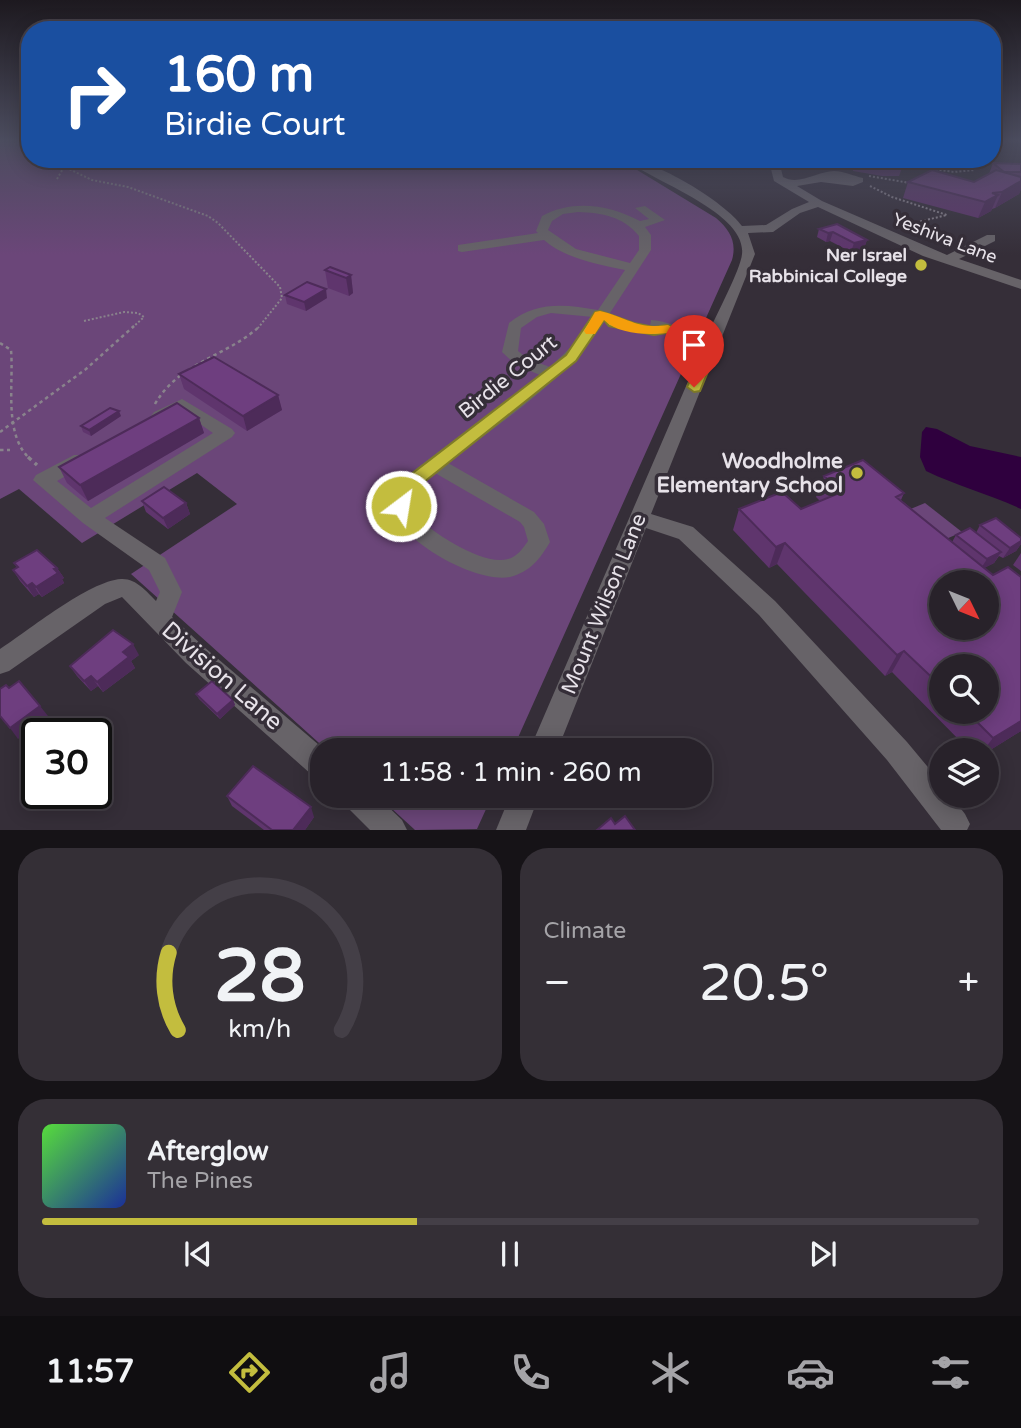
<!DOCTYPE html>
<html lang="en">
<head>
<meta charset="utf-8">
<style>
  body { margin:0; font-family:"Varela Round",sans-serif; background:#342f36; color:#f1f3f6; height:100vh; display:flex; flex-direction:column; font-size:26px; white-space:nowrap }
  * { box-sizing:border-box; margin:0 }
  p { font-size:23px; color:#a5a4a8 }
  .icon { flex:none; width:38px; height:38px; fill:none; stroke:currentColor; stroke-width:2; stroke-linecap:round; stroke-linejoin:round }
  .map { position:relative; height:830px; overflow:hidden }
  .drawer { display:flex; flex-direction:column; gap:18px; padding:18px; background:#161317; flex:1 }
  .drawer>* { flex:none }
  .top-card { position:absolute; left:21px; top:21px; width:980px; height:147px; border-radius:28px; box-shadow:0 4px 18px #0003,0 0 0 2px #443f47; background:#1a4fa0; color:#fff; overflow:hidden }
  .needle { width:46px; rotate:133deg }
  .fabs { position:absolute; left:929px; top:570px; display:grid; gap:14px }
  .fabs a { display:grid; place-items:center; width:70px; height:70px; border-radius:50%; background:#28222a; box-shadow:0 4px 18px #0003,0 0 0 2px #443f47; font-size:35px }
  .speed { position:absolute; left:21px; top:718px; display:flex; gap:14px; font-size:35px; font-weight:700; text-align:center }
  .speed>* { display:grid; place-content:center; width:91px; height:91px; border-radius:50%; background:#28222a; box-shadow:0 4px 18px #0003,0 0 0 2px #443f47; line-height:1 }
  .speed .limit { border:4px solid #111; border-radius:10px; background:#fff; color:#111 }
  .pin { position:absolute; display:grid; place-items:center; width:60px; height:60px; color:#fff; margin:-72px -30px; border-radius:50% 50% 50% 0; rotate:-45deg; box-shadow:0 0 7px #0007 }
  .pin .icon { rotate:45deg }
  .me { position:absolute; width:77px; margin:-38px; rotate:31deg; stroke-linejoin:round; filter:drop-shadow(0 0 5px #0008) }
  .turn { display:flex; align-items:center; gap:24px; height:147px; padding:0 28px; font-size:32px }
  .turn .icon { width:91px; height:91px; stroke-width:2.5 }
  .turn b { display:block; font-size:49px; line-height:60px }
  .big { font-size:52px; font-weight:600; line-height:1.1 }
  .drawer .widget { flex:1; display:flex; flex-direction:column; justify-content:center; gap:10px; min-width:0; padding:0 24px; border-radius:28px; background:#342f36 }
  .drawer .dial { align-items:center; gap:0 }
  .dial svg { height:182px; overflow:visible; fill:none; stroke:#443f47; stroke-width:7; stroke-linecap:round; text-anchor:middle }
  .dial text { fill:#f1f3f6; stroke:none }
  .song { display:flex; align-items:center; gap:21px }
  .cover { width:84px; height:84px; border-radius:10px; background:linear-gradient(135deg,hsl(110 70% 55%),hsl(230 70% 35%)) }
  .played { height:7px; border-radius:4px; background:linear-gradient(90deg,#c3bd3e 40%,#443f47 40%) }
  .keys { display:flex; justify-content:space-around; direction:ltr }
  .heat { display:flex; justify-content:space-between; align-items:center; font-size:38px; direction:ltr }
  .drawer .tiles { flex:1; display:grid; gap:18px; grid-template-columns:1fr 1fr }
  .widget:last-child { grid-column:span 2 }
  .trip { position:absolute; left:310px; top:738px; width:402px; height:70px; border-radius:28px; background:#28222a; box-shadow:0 4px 18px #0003,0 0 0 2px #443f47; font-weight:600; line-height:70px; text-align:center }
  .tab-bar { display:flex; height:112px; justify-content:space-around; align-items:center; background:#100e11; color:#a5a4a8 }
  .tab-bar .icon { width:49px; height:49px }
  .tab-bar .current { color:#c3bd3e }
  .tab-bar b { font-size:32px; color:#f1f3f6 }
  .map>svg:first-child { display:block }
</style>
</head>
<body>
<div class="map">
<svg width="1021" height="830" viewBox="0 0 1021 830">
  <rect width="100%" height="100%" fill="#352e38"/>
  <g fill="#6b4679">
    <path d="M 0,139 L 30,139 L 30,159 L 619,159 L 716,218 C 730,230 737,242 732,260 L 512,751 L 328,751 L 131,574 L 237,504 L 197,473 L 82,543 L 19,489 L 0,499 Z"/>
    <polygon points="925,503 962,532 937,543 901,513"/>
    <polygon points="378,796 492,796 477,829 415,830"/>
  </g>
  <path fill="#2f003e" d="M 926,427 L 937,429 L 970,446 L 1021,457 L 1021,509 C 989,494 957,486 926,471 L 920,457 L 922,432 Z"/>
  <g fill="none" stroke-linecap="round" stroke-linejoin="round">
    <g stroke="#89838c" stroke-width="2" stroke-dasharray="2 2" stroke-linecap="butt">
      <polyline points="18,139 30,148"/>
      <polyline points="0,141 10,139"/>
      <polyline points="48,159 92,180 128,187 208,216 218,223 280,287 282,298 258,328"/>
      <polyline points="900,164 954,172 975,170 972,160"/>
      <polyline points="869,176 910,183"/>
      <polyline points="57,179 64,167"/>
      <polyline points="870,186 892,197 947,215 901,226"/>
      <polyline points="84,321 124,312 138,313 144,317 132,328"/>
    </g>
    <g stroke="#89838c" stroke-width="2.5" stroke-dasharray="3.5 3.5" stroke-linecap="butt">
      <path d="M 0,343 L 11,350 C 14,383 3,434 30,459"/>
      <path d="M 155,404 C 179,362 226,357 260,326"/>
      <polyline points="0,432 86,369 134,326"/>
      <polyline points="0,450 10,450"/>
      <polyline points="826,454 832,459"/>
    </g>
    <g stroke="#89838c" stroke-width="3.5" stroke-dasharray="4.5 4.5" stroke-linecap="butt">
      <polyline points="28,457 37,465"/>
      <polyline points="830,457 845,469"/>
    </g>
    <g fill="#676368" fill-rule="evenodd">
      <path d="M 625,159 C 654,159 725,202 742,226 L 766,225 L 792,209 L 809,202 L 774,181 L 771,169 L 775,159 L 785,159 L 781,169 L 783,177 C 799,186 818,171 834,171 C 843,171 854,176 863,178 L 863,182 L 853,186 L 821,182 L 797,186 L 822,201 L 947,255 L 987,235 L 995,235 L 995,241 L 959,259 L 1021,280 L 1021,289 L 923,256 L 818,207 L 800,213 L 773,232 L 748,233 L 755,254 L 651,514 L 693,527 L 775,601 L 907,742 L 942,784 L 942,796 L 951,796 L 965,814 L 970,824 L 967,830 L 941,830 L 887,760 L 759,615 L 679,539 L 646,528 L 557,751 L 529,751 L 705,342 L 666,333 L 636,333 L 605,321 C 566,381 503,420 448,463 L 534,512 L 544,524 L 550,542 C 540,559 530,572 510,577 C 476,584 395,539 391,504 L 400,484 L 413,471 L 540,375 L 516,365 L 502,352 L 509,323 C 536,301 565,304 598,310 L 625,270 C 597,264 566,259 544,240 L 462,252 L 458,251 L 458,245 L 538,233 L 536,231 L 542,216 C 574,199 609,205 640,221 L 649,219 L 635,208 L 645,206 L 665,220 L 645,227 L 651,235 L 651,250 L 610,313 L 634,323 L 650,326 L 651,320 C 657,319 697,331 708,334 C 715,317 741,269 742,254 C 747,212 651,181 625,159 ZM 578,212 C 602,213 623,216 639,236 L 639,250 L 630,263 L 576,249 L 548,230 L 552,221 L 563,214 ZM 551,313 L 593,317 L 575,343 L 550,367 L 528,359 L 518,351 L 521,328 L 537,317 ZM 435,473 L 520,522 L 524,527 L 528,541 C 523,548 517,557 508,559 C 482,566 434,533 415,516 C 407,496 421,485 435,473 Z"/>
      <path d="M 182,399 L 232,429 L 235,433 L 232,437 L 105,518 L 165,558 L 182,592 L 172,617 L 204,647 L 326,751 L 322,751 L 322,779 L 312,775 L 186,663 L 122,597 L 105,604 L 9,671 L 0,674 L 0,649 C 28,631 89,581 121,579 C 136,578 147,592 156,601 L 160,592 L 149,570 L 83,523 L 33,480 L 36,475 L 74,455 L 88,455 L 90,459 L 88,463 L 57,481 L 91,508 L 213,433 L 181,411 L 160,422 L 151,416 L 154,412 Z"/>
      <polygon points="342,796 377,796 402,820 407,830 370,830 346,806"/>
      <polygon points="510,796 539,796 526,830 496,830"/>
    </g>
  </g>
  <g fill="#5f356d" fill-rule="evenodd">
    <polygon points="992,140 1004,143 1001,150 997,154 992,153"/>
    <polygon points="853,159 881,159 902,168 899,176 882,176 853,171 852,164"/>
    <polygon points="993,163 1021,164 1021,189 1019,194 995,208 992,209 991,211 978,218 903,198 908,182 974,182 989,174"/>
    <polygon points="819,229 867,240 864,248 851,252 830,241 826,242 817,237"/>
    <polygon points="325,270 351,275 353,293 349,296 328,288"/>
    <polygon points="285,295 327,298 306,311 287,304"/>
    <polygon points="179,374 278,395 282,410 247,431 184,389"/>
    <polygon points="121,416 91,436 83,432 81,426"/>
    <polygon points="199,418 204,433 88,501 67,483 59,467"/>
    <path d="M 824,476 L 904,493 L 901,500 L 952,542 L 956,535 L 976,533 L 980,525 L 1021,538 L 1021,544 L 1016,551 L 1003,558 L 999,556 L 994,563 L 984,568 L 993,575 L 1021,577 L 1021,731 L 987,752 L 987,751 L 970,751 L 892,672 L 885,676 L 777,564 L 769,568 L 733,530 L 739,509 L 801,509 L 820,501 L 816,497 ZM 942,667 L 987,712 L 942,712 Z"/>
    <polygon points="142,501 186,503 190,514 168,529 146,512"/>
    <polygon points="1021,553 1021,571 1013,565"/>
    <polygon points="14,563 57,568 64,578 62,579 64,583 42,597 39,594 34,597 20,581 13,570 17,568"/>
    <polygon points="139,655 131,661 135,668 103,692 98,686 91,691 77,676 70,666"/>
    <polygon points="196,694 233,700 235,705 220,719 199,699"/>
    <polygon points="227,796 314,817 305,830 264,830 232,806"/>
  </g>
  <g fill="#4d2b59">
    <polygon points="1021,181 1021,189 1019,194 995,208 1002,192"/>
    <polygon points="998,195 991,211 978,218 985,202"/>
    <polygon points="833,232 830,241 826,242 828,233"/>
    <polygon points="867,240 864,248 851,252 854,243"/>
    <polygon points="351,275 353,293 349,296 346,278"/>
    <polygon points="326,289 327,298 306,311 304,302"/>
    <polygon points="278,395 282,410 247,431 243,416"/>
    <polygon points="119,411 121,416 91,436 89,430"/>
    <polygon points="199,418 204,433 88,501 80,485"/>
    <polygon points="186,503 190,514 168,529 163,518"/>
    <polygon points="1021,541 1021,544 1016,551 1003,558 1010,548"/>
    <polygon points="785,543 777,564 769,568 776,547"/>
    <polygon points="1001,552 994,563 980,570 987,559"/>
    <polygon points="57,568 64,578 62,579 64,583 42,597 36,587"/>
    <polygon points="32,583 39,594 34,597 27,586"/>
    <polygon points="133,644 139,655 131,661 135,668 103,692 97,682 123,652"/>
    <polygon points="904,651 892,672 885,676 897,655"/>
    <polygon points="91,676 98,686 91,691 84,681"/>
    <polygon points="233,700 235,705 220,719 217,714"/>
    <polygon points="40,706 48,716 18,739 10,728"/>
    <polygon points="1021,721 1021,731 987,752 987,751 983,751 993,738"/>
    <polygon points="108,755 111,760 97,772 99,775 96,777 96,764"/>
    <polygon points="311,807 314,817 305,830 293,830"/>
  </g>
  <g fill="#6e3e7f" stroke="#4d2b59" stroke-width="2" fill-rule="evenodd">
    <polygon points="992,140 1004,143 1000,147 992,145"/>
    <polygon points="854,159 881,159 900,161 902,168 884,168 855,163"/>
    <polygon points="993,163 1021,164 1021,172 1004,172"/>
    <polygon points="932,170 974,182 996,170 1021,177 1021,181 1002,192 992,193 998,195 985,202 908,182"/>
    <polygon points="837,224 867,240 854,243 833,232 828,233 819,229"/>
    <polygon points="330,267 351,275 346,278 325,270"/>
    <polygon points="307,282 326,289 304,302 285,295"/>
    <polygon points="214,357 278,395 243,416 179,374"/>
    <polygon points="177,403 199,418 80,485 59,467"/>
    <polygon points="110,408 119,411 89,430 81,426"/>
    <path d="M 863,460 L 904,493 L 896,497 L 993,575 L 1008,567 L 1021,577 L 1021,721 L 993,738 L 967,712 L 987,712 L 987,667 L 942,667 L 942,687 L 904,651 L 897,655 L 785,543 L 776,547 L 739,509 L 782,492 L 801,509 L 842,492 L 824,476 ZM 942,583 L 987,583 L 987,628 L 942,628 Z"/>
    <polygon points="164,487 186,503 163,518 142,501"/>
    <polygon points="996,518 1021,538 1021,541 1010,548 980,525"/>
    <polygon points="970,528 1001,552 987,559 956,535"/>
    <polygon points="37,550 57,568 54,569 58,573 36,587 32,583 27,586 13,570 18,567 14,563"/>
    <polygon points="113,630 133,644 123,652 129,657 97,682 91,676 84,681 70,666"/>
    <polygon points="19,681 40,706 10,728 0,716 0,689 6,685 9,688"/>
    <polygon points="212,681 233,700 217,714 196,694"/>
    <polygon points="98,743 108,755 96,764 96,745"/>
    <polygon points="253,766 311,807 293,830 272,830 227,796"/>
    <polygon points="625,816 635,830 597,830 611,818 615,824"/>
  </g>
  <linearGradient id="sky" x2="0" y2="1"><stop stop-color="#1d191f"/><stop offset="0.55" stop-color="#4b4c5e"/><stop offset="1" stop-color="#4b4c5e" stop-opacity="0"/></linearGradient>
  <rect width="1021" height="255" fill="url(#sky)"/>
  <polygon fill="#c3bd3e" stroke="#7f7b28" stroke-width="2" points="600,311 634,323 654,327 666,325 719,337 721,340 700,391 694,392 687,387 707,342 666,333 654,335 609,326 604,320 576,361 418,487 407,511 394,511 391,506 405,479 566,355 595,312"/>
  <path fill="#f59e0b" d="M 600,311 C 626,317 638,330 668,325 L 675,329 L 673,332 C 653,336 618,335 604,320 L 595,334 L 586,334 L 584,331 L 595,312 Z"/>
  <g fill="#c3bd3e" stroke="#352e38" stroke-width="2.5">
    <circle cx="921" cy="265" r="7"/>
    <circle cx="857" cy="473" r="7"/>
  </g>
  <g text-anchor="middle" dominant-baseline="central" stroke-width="7" stroke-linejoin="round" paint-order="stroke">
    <g font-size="18" fill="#e7e2e9" stroke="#352e38">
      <text transform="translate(945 238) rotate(21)">Yeshiva Lane</text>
    </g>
    <g font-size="18" font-weight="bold" fill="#e7e2e9" stroke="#352e38" text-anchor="end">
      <text x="907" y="255">Ner Israel<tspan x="907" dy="21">Rabbinical College</tspan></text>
    </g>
    <g font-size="21" fill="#e7e2e9" stroke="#352e38">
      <text transform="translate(508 377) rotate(-39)">Birdie Court</text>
      <text transform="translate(604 604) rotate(-68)">Mount Wilson Lane</text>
    </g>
    <g font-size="21" font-weight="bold" fill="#e7e2e9" stroke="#352e38" text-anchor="end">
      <text x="843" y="461">Woodholme<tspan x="843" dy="24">Elementary School</tspan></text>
    </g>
    <g font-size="24" fill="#e7e2e9" stroke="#352e38">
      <text transform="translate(222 676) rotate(41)">Division Lane</text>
    </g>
  </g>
</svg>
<div class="fabs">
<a><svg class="needle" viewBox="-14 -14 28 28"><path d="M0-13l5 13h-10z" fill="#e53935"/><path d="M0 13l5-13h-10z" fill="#a5a4a8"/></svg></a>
<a><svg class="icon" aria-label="search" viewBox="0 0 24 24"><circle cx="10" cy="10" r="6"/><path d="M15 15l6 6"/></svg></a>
<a><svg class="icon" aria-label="layers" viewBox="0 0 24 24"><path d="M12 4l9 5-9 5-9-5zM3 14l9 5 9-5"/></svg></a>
</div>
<div class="speed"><div class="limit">30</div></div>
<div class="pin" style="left:694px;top:387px;background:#d93025"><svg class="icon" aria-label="arrive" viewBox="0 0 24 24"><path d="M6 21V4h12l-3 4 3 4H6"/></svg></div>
<svg class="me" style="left:401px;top:506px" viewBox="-20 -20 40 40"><circle r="17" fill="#c3bd3e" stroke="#fff" stroke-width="3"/><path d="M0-11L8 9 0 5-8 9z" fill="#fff"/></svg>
<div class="trip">11:58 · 1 min · 260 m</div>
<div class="top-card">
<div class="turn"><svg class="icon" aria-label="right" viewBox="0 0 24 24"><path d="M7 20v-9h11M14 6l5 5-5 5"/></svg><div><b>160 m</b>Birdie Court</div></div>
</div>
</div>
<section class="drawer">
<div class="tiles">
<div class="widget dial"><svg viewBox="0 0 100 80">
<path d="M14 69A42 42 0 1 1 86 69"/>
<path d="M14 69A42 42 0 0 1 10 35" stroke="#c3bd3e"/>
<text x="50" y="56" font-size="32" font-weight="700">28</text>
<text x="50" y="72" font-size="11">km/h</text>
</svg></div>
<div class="widget"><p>Climate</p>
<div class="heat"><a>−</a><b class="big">20.5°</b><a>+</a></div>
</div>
<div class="widget">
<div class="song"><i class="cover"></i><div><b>Afterglow</b><p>The Pines</p></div></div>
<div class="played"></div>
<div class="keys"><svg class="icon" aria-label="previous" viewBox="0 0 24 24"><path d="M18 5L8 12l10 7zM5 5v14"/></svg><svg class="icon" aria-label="pause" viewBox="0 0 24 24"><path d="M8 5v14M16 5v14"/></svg><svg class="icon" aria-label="next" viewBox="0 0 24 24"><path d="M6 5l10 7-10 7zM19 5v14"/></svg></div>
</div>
</div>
</section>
<nav class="tab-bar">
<b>11:57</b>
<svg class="icon current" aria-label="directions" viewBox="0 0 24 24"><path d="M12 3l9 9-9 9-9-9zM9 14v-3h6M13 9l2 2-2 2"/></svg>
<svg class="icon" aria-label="music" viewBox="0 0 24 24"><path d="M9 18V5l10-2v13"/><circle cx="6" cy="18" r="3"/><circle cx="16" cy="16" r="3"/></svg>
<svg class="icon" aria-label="phone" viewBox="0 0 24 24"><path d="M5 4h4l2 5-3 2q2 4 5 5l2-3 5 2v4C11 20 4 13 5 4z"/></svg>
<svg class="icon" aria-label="climate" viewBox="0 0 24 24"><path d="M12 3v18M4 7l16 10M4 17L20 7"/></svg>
<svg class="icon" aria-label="car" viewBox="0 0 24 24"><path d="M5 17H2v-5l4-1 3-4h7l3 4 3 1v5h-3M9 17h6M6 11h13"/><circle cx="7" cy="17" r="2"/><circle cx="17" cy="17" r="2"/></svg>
<svg class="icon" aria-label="filters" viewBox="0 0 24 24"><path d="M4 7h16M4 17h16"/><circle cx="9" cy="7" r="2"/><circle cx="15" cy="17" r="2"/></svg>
</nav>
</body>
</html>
